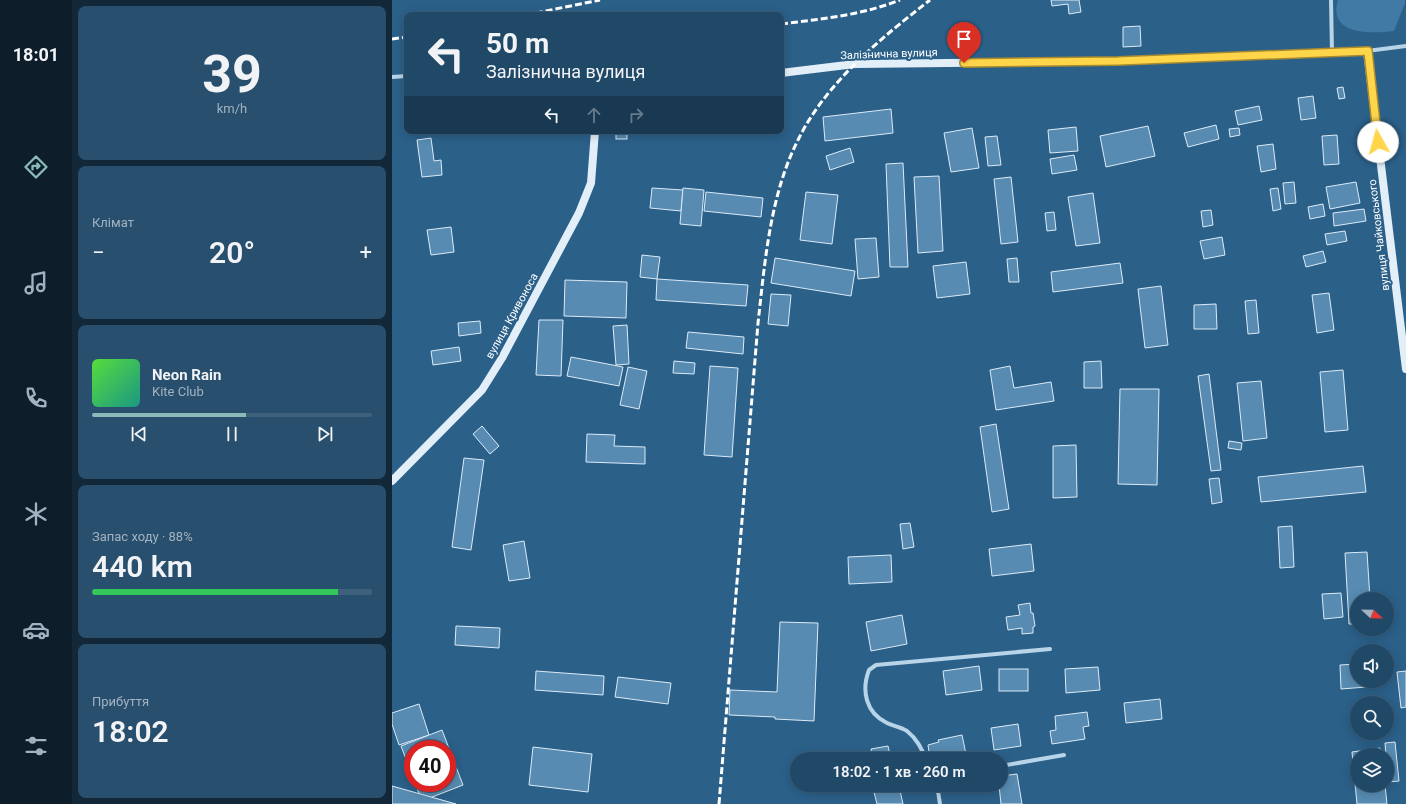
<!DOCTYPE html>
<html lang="uk">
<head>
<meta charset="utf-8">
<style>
  body { margin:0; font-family:Roboto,sans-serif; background:#284f6d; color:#f1f3f6; height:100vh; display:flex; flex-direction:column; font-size:15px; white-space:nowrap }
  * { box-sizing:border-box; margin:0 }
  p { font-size:13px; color:#a2b2c0 }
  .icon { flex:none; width:22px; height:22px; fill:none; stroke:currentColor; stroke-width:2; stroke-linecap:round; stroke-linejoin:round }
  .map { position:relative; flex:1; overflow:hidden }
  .sheet { display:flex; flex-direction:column; gap:6px; padding:6px; background:#122839; width:320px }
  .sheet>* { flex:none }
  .banner { position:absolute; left:12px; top:12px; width:380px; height:122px; border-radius:8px; box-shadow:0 2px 10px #0003,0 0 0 1px #3d607b; background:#204867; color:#f1f3f6; overflow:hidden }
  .needle { width:26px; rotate:112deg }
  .buttons { position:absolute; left:958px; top:592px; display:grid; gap:8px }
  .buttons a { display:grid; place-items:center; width:44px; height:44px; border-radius:50%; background:#204867; box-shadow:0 2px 10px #0003,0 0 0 1px #3d607b; font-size:20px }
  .speed { position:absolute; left:12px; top:740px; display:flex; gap:8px; font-size:20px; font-weight:700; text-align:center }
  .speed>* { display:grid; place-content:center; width:52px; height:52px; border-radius:50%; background:#204867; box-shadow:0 2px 10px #0003,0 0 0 1px #3d607b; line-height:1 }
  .speed .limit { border:6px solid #d22; background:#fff; color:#111 }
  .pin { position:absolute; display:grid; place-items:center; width:34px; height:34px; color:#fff; margin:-41px -17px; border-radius:50% 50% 50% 0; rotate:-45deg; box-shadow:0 0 4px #0007 }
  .pin .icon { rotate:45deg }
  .me { position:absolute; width:44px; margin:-22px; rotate:353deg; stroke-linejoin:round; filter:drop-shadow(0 0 3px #0008) }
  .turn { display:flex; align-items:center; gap:14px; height:84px; padding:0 16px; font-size:18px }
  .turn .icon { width:52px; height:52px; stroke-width:2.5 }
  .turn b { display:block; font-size:28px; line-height:34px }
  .lanes { display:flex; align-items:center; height:38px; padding:0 16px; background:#0003; justify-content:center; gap:20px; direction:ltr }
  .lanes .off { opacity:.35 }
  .big { font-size:30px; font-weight:600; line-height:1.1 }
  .sheet .widget { flex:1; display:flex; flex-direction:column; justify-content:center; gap:6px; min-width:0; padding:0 14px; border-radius:8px; background:#284f6d }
  .sheet .dial { align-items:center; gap:0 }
  .dial b { font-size:52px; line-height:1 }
  .song { display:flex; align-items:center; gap:12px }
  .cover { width:48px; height:48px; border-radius:6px; background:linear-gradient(135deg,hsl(110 70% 55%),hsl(170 70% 35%)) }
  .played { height:4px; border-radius:2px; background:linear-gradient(90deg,#8bbbb9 55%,#3d607b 55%) }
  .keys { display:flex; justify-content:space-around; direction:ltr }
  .heat { display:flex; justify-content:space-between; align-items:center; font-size:22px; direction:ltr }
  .charge { height:6px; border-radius:3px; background:linear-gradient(90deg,#34c759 88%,#3d607b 0) }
  .trip { position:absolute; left:398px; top:752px; width:218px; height:40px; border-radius:20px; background:#204867; box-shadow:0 2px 10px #0003,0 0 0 1px #3d607b; font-weight:600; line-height:40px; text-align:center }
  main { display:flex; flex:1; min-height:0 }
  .tab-bar { display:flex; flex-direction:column; width:72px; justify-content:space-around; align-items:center; background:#0d1d29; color:#a2b2c0 }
  .tab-bar .icon { width:28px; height:28px }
  .tab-bar .selected { color:#8bbbb9 }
  .tab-bar b { font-size:18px; color:#f1f3f6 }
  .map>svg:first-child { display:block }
</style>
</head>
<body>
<main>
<nav class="tab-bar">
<b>18:01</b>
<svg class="icon selected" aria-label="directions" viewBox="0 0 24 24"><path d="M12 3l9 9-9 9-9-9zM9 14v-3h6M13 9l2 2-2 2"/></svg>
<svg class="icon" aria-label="music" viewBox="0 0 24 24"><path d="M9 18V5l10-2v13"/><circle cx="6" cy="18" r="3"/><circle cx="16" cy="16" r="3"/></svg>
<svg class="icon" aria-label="phone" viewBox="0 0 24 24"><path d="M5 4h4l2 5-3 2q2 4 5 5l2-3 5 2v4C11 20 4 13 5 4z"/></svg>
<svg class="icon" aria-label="climate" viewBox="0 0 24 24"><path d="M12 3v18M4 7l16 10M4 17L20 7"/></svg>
<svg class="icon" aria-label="car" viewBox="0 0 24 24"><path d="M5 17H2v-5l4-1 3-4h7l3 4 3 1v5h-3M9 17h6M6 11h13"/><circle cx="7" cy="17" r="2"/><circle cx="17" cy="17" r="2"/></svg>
<svg class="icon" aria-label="filters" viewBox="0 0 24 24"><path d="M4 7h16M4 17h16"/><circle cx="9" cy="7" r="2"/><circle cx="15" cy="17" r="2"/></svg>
</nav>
<section class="sheet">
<div class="widget dial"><b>39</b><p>km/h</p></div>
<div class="widget"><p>Клімат</p>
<div class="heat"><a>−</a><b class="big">20°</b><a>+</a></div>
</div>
<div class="widget">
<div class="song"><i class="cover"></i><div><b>Neon Rain</b><p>Kite Club</p></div></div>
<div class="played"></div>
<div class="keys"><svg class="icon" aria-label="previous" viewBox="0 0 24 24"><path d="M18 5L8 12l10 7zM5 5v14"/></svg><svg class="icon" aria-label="pause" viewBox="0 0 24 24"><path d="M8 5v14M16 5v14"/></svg><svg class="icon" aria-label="next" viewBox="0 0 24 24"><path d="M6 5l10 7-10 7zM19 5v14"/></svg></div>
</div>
<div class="widget"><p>Запас ходу · 88%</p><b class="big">440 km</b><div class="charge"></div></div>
<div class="widget"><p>Прибуття</p><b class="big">18:02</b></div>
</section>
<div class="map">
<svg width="1014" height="804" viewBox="0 0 1014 804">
  <rect width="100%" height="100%" fill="#2b6089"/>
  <path fill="#407aa5" d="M 946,0 L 1013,0 L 1013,3 L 1002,31 C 979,34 935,35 946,0 Z"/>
  <g fill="#578bb1" stroke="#dcebf7">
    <polygon points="659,0 687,0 689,12 677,14 676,4 660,6"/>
    <polygon points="748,26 749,46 731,47 731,27"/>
    <polygon points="951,87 953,98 947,99 945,88"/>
    <polygon points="921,96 924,118 909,120 906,98"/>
    <polygon points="867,106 870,120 846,125 843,111"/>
    <polygon points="499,109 501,133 433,141 431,117"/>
    <polygon points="824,125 827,139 796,147 792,133"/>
    <polygon points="756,126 763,156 714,167 708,136"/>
    <polygon points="684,127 686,151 658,153 656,130"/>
    <polygon points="580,128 587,168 559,172 552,133"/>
    <polygon points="847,128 848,135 838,137 837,129"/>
    <rect x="224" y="131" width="11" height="8"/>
    <polygon points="945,135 947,164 932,165 930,136"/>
    <polygon points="605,136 609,165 596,166 593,137"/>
    <polygon points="39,138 42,161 49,160 50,175 30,177 25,140"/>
    <polygon points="881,144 884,169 869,172 865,146"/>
    <polygon points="458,148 462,162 438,170 434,156"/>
    <polygon points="682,155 685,170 660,174 658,159"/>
    <polygon points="511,163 516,267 498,267 494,164"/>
    <polygon points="547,176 551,251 526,253 522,177"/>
    <polygon points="619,177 626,242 609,244 602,179"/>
    <polygon points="902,182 904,203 893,204 891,183"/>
    <polygon points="964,182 968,203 938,209 934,187"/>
    <polygon points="260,188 291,190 289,211 258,208"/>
    <polygon points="291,188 312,190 309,226 288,224"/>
    <polygon points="886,188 889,209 881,211 878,189"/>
    <polygon points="314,192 371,198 369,217 312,211"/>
    <polygon points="414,192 446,195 440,244 408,240"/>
    <polygon points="701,193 708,243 684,246 676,197"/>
    <polygon points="931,204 933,216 918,219 916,207"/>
    <polygon points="972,209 974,221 942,226 941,213"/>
    <polygon points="819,210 821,225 811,227 809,211"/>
    <polygon points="662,212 664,230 655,231 653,213"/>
    <polygon points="59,227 62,252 39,255 35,230"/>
    <polygon points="953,231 955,241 935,245 933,234"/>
    <polygon points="830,237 833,255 812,259 808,241"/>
    <polygon points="484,238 487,277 466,279 463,239"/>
    <polygon points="931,251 934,262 914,267 911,256"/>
    <polygon points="250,255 268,257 265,279 248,277"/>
    <polygon points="383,258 463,271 459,296 379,283"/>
    <polygon points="625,258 627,282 617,282 615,259"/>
    <polygon points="574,262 578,294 545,298 541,266"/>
    <polygon points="728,263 731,283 661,292 659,272"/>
    <polygon points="265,279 356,285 354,306 264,300"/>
    <polygon points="173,280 235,282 234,318 172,316"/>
    <polygon points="769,286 776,345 753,348 746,289"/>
    <polygon points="937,293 942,330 925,333 920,295"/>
    <polygon points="379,294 399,295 396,326 376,324"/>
    <polygon points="864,300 867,333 856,334 853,301"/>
    <polygon points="824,304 825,329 802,329 802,305"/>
    <polygon points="147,320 171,320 169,376 144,375"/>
    <polygon points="88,321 89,333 67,336 66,323"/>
    <polygon points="235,325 237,364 224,365 221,326"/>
    <polygon points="296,332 352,337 351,354 294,348"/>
    <polygon points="67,347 69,361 41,365 39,351"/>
    <polygon points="179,357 231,367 227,386 175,376"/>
    <polygon points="282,361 303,363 302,374 281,373"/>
    <polygon points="709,361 710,388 692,388 692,362"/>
    <polygon points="318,366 346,368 340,457 312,455"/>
    <polygon points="618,366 622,388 659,382 662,401 604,410 598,370"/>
    <polygon points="236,367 255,371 247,409 228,405"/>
    <polygon points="951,370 956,430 933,432 928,372"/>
    <polygon points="817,374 829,470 819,471 806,376"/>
    <polygon points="869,381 875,438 851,441 845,383"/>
    <polygon points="728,389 767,389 765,485 726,484"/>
    <polygon points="604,424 617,509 600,512 588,427"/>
    <polygon points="90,426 107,446 98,454 81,434"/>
    <polygon points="195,434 223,435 222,446 253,447 253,464 194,462"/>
    <polygon points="837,441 850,443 849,450 836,448"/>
    <polygon points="684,445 685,497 661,498 661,446"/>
    <polygon points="72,458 92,460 79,550 60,547"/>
    <polygon points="971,466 974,492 869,502 866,477"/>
    <polygon points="827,478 830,502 820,504 817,479"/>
    <polygon points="518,523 522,547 511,549 508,524"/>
    <polygon points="900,526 902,567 888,568 886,527"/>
    <polygon points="132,541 138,578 117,581 111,545"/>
    <polygon points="639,544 642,571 600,576 597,549"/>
    <polygon points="975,552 978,599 965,599 965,624 957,624 953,553"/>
    <polygon points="499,555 500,582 457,584 456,557"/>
    <polygon points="949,593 951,617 932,619 930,594"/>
    <polygon points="638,603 639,613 641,613 643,626 641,627 641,633 630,634 630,628 616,630 614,617 628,615 626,605"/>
    <polygon points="510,615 515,644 479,651 474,622"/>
    <polygon points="388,622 426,623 422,721 383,719 383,717 337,715 338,690 385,692"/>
    <polygon points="64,626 108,628 107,648 63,645"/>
    <polygon points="965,664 965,681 987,681 987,686 949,689 948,665"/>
    <polygon points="587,666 590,690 554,695 551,671"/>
    <polygon points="706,667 708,690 674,693 673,669"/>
    <rect x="607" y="669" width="29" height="22"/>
    <polygon points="144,671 212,676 211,695 143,690"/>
    <polygon points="1014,671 1014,707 1009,708 1005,672"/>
    <polygon points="226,677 279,683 276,704 223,697"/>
    <polygon points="768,699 770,719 734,723 732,703"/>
    <polygon points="27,704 37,735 7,745 0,724 0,713"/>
    <polygon points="695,712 697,726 691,727 693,739 660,744 658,731 664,730 663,716"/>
    <polygon points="626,724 629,746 602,750 599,728"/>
    <polygon points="50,730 71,785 30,801 23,783 55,783 55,749 21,749 21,778 9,746"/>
    <polygon points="570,735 575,759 550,759 550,757 538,759 536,745 547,742 546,740"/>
    <polygon points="1003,742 1007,781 996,782 993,743"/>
    <polygon points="496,746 499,759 481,759 479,749"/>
    <polygon points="141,747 200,754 196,792 137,785"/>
    <polygon points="988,748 989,755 965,755 965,785 993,785 995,804 965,804 960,752"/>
    <polygon points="625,774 630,804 609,804 607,785 609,785 609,776"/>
    <polygon points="0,786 64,804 0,804"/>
    <polygon points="507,786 511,804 485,804 482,792"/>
  </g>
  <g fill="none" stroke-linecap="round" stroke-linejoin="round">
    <g stroke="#b8d4e8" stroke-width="4">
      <polyline points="939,0 940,52"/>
      <polyline points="975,51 1014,46"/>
      <polyline points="0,77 15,76"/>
      <path d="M 534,759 C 529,748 525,739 515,731 C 509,727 501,726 495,723 C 474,713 469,691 477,670 L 484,665 L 658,649"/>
      <polyline points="609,766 672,755"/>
      <polyline points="545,785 548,804"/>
    </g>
    <g stroke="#e2eef8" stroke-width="8">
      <polyline points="389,73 463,64 726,61 975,51 1014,369"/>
      <polyline points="0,481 90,390 110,358 187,213 199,183 203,131"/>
    </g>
    <g stroke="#fff" stroke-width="3" stroke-dasharray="7 3" stroke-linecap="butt">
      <polyline points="134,15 208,0"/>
      <path d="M 389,24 C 430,19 470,15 508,0"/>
      <polyline points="0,39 15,37"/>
      <path d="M 327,804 L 366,323 C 373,261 378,194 407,138 C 435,82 489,38 538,0"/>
    </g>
  </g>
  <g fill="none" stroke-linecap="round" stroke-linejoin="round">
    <g stroke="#a68a30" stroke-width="10">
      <polyline id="route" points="572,63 726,61 976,51 986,142"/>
    </g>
    <use href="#route" stroke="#ffd54a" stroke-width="7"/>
  </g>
  <g text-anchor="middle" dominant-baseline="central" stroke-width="4" stroke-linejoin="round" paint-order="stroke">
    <g font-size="11" fill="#fff" stroke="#2b6089">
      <text transform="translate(497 54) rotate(-2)">Залізнична вулиця</text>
      <text transform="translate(987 235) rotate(-97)">вулиця Чайковського</text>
      <text transform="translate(120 316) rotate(-61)">вулиця Кривоноса</text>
    </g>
  </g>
</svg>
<div class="buttons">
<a><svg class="needle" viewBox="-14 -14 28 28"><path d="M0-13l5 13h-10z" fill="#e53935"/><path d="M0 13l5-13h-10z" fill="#a2b2c0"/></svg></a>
<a><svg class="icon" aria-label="sound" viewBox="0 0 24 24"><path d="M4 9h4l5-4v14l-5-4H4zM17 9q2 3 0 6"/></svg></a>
<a><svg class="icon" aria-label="search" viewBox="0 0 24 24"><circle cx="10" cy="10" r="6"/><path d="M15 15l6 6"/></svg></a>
<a><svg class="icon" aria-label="layers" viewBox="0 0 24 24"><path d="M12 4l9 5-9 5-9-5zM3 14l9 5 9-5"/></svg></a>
</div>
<div class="speed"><div class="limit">40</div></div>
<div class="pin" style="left:572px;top:63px;background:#d93025"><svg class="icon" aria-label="arrive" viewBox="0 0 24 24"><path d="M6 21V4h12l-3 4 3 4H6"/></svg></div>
<svg class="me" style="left:986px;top:142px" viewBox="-20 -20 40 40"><circle r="19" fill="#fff"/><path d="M0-13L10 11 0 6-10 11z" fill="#ffd54a"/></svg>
<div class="trip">18:02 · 1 хв · 260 m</div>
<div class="banner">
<div class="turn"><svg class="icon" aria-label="left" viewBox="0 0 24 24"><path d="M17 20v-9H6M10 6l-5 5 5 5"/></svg><div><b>50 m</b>Залізнична вулиця</div></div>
<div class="lanes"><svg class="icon" aria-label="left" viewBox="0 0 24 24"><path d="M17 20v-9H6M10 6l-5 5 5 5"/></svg><svg class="icon off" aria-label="ahead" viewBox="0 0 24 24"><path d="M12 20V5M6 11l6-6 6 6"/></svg><svg class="icon off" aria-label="right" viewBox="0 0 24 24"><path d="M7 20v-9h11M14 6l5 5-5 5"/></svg></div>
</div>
</div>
</main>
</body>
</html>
